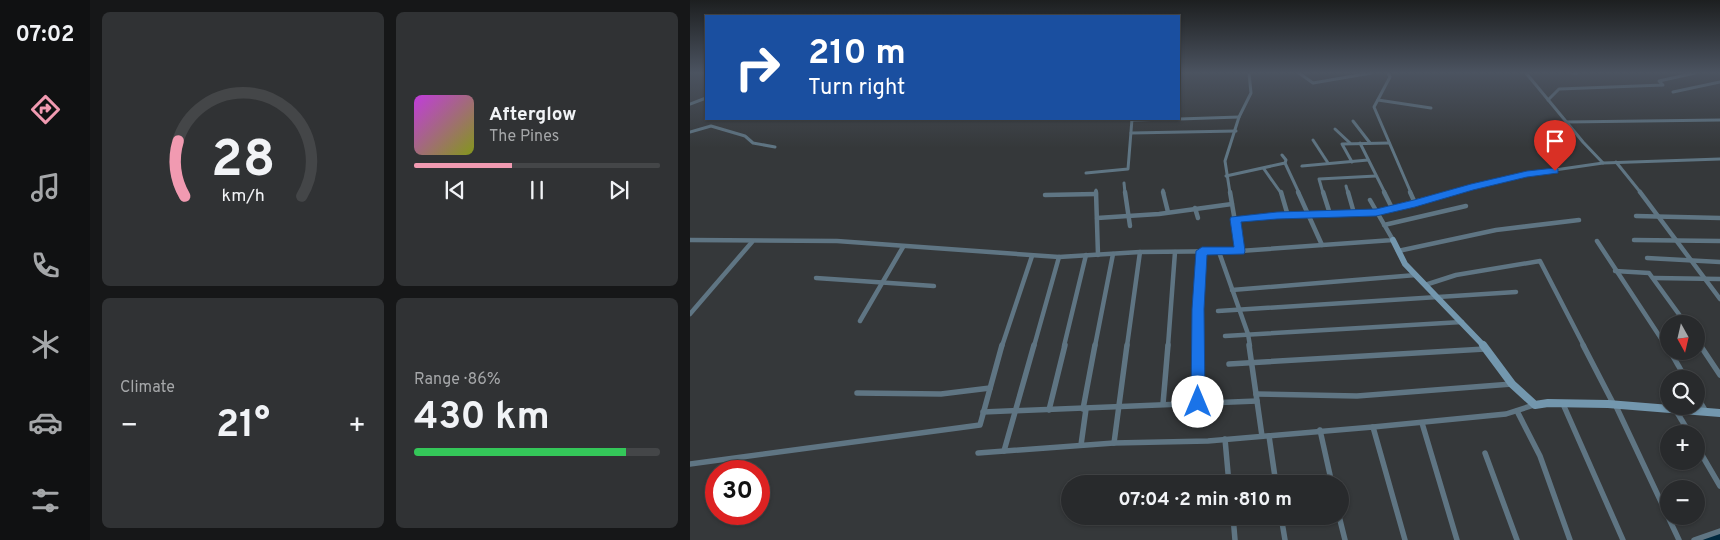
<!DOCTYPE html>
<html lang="en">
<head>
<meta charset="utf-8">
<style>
  body { margin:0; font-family:Overpass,sans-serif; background:#303234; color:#f1f3f6; height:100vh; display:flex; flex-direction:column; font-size:19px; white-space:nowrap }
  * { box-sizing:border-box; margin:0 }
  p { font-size:16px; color:#a5a7a9 }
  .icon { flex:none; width:28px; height:28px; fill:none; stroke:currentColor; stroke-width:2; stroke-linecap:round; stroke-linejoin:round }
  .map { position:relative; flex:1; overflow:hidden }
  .panel { display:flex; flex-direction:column; gap:12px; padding:12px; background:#161718; width:600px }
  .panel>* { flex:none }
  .top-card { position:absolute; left:15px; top:15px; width:475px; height:105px; border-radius:0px; box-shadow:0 1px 4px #0004,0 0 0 1px #444648; background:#1a4fa0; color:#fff; overflow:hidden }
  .needle { width:32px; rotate:172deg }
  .tools { position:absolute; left:970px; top:315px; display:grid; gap:10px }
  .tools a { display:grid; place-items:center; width:45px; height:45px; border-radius:50%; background:#282a2c; box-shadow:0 1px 4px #0004,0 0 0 1px #444648; font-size:25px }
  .speed { position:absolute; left:15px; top:460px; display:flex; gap:10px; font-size:25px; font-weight:700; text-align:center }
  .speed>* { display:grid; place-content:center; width:65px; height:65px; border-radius:50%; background:#282a2c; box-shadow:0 1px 4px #0004,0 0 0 1px #444648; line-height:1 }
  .speed .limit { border:8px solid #d22; background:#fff; color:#111 }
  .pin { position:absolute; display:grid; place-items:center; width:42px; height:42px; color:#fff; margin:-51px -21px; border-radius:50% 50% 50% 0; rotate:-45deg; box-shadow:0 0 5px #0007 }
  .pin .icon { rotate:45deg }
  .me { position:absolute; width:55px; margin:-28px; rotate:0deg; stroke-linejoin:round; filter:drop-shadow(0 0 4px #0008) }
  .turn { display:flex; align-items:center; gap:18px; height:105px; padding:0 20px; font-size:22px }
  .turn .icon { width:65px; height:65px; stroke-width:2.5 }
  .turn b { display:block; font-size:35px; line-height:42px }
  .big { font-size:38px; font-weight:700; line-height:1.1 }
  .panel .widget { flex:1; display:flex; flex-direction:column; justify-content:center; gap:8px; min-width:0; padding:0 18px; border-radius:8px; background:#303234 }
  .panel .dial { align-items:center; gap:0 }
  .dial svg { height:130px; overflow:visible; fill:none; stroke:#444648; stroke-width:7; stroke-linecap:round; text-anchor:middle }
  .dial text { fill:#f1f3f6; stroke:none }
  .song { display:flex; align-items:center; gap:15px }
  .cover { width:60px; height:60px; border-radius:8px; background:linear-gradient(135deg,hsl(290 70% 55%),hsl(70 70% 35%)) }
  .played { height:5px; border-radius:2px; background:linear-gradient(90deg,#f19ab1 40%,#444648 40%) }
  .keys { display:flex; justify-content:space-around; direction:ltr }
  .heat { display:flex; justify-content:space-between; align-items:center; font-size:28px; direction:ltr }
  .charge { height:8px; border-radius:4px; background:linear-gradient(90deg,#34c759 86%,#444648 0) }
  .panel .tiles { flex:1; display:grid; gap:12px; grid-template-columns:repeat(2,1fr) }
  .trip { position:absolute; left:371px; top:475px; width:288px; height:50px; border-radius:25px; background:#282a2c; box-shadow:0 1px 4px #0004,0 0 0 1px #444648; font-weight:700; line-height:50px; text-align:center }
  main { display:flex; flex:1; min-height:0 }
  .tab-bar { display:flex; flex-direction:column; width:90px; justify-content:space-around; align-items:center; background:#101112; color:#a5a7a9 }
  .tab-bar .icon { width:35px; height:35px }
  .tab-bar .on { color:#f19ab1 }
  .tab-bar b { font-size:22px; color:#f1f3f6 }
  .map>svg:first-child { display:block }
</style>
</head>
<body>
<main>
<nav class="tab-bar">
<b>07:02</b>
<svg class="icon on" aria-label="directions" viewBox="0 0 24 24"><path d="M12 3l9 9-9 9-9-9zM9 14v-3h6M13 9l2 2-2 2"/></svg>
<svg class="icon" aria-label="music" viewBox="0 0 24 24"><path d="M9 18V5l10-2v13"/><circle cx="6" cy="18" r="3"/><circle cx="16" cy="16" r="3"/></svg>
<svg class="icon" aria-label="phone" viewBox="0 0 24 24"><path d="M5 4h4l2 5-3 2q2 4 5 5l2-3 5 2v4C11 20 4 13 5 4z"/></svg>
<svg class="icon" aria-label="climate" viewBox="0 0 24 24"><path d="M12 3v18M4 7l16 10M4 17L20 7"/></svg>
<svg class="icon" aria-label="car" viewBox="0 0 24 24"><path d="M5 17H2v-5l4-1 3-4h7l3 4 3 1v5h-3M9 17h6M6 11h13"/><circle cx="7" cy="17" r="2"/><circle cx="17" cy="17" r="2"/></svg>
<svg class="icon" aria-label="filters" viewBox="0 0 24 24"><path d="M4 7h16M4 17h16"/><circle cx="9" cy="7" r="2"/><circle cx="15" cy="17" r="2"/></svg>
</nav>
<section class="panel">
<div class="tiles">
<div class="widget dial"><svg viewBox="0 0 100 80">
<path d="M14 69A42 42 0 1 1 86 69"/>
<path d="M14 69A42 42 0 0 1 10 35" stroke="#f19ab1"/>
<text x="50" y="56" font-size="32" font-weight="700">28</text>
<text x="50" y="72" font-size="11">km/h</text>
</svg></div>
<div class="widget">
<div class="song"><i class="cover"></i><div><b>Afterglow</b><p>The Pines</p></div></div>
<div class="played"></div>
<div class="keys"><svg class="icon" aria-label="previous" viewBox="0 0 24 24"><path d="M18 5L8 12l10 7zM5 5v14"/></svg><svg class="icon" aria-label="pause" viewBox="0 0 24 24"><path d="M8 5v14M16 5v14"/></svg><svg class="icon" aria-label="next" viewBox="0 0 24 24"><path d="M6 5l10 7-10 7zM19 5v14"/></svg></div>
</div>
<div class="widget"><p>Climate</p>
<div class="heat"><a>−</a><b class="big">21°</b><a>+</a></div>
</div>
<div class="widget"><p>Range · 86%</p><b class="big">430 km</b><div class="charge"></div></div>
</div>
</section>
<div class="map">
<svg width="1030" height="540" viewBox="0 0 1030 540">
  <rect width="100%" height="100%" fill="#35383a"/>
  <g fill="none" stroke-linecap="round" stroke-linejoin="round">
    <polyline stroke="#002a40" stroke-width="7" points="1017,540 1030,537"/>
    <g stroke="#5f7583" stroke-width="3">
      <polyline points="609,73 623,83 681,73"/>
      <polyline points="698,73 700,77 684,107 721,193"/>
      <polyline points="836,73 893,142 913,163"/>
      <polyline points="883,73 887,73"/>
      <polyline points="983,92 1030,82"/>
      <polyline points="688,100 741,108"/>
      <polyline points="858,100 869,89 973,85 969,81 1005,73"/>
      <polyline points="0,104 16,98"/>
      <polyline points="489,119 549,117"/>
      <polyline points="442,120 481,119"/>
      <polyline points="663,121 680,143"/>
      <polyline points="876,122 1030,120"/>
      <polyline points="645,129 660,143"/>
      <polyline points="0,132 21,126 55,136 63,143 85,147"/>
      <polyline points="441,133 546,131"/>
      <polyline points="623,140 638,163"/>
      <polyline points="670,143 695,193"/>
      <polyline points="662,162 652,144 699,143"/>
      <polyline points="926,162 951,193"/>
      <polyline points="595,163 609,193"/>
      <polyline points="612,166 678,160"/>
      <polyline points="574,169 591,193"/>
      <polyline points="396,173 438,169 442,119"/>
      <polyline points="536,176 595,163 596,160 592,155"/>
      <polyline points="434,183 435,193"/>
      <polyline points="656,186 658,193"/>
      <polyline points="406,190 406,193"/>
      <polyline points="473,190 474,193"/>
      <polyline points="540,193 535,161 549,117 561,93 559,73"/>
      <polyline points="633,193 629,179 686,176"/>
      <polyline points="759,193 837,174 913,163 1030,159"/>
    </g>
    <g stroke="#5f7583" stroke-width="4.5">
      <polyline points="406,192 408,255"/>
      <polyline points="435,192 440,226"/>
      <polyline points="473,192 478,212"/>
      <polyline points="540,192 550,251"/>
      <polyline points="591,192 598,216"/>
      <polyline points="608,192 632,245"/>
      <polyline points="633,192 640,214"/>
      <polyline points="658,192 664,213"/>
      <polyline points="694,192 702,208"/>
      <polyline points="720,192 725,203"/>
      <polyline points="950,192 1030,299"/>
      <polyline points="355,195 406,194"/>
      <polyline points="505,208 508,218"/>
      <polyline points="946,216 1030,218"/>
      <polyline points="407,218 469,214 542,204"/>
      <polyline points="545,219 587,215 686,212 763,192"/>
      <polyline points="694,225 776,206"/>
      <polyline points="0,240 147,241 369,257 450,252 550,251 703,240 680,200"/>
      <polyline points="944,240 1030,241"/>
      <polyline points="907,241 976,346"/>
      <polyline points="708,251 806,230 889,220"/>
      <polyline points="529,252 558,334 560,346"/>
      <polyline points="957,258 1030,262"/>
      <polyline points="925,271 959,273 996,324"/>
      <polyline points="126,278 244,286"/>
      <polyline points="964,278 1030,279"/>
      <polyline points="735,285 766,275 850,261 894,346"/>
      <polyline points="542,290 726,275"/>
      <polyline points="528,311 826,292"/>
      <polyline points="0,314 62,242"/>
      <polyline points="170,321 213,247"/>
      <polyline points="535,336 772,322"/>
      <polyline points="1006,339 1011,346"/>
      <polyline points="312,346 342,256"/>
      <polyline points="344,346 369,257"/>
      <polyline points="374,346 396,255"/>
      <polyline points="405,346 423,254"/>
      <polyline points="437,346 450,252"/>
      <polyline points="478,346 485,252"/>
      <polyline points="508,346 508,309 512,251"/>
    </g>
    <g stroke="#5f7583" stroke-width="5.5">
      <polyline points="508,345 508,402"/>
      <polyline points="559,345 572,436"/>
      <polyline points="893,345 923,403"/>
      <polyline points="975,345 979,350"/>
      <polyline points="1010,345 1030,375"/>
      <polyline points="980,351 996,379"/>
      <polyline points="539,364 795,349"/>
      <polyline points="167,393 251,394 300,388"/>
      <polyline points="566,394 667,396 822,384"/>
      <polyline points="1006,395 1016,412"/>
      <polyline points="473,404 478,345"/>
      <polyline points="873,404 933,540"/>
      <polyline points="925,404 989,540"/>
      <polyline points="393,409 405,345"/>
      <polyline points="985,409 1000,434"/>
      <polyline points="359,410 375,345"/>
      <polyline points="827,411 850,456 880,540"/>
      <polyline points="293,412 567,401"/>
      <polyline points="732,423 767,540"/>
      <polyline points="683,427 715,540"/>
      <polyline points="630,430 642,484"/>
      <polyline points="579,436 586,484"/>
      <polyline points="535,439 539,484"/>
      <polyline points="424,443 437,345"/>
      <polyline points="391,445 396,409"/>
      <polyline points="1006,445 1030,486"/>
      <polyline points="314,451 344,345"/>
      <polyline points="288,453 424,443 518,441 683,427 816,414 844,405"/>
      <polyline points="795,453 827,540"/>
      <polyline points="0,464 290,425 312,345"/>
      <polyline points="543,516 545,540"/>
      <polyline points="591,516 595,540"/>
      <polyline points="649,516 655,540"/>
      <polyline points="1004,540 1030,531"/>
    </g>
    <polyline stroke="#7397ae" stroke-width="6" points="703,240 715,264 794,346"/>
    <polyline stroke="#7397ae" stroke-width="8" points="793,345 822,384 845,405 858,403 918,404 1030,413"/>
  </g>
  <linearGradient id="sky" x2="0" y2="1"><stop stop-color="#1d1f20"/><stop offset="0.49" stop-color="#4b5360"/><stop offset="1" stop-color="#4b5360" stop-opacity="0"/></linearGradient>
  <rect width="1030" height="148" fill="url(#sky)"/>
  <polygon fill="#1a73e8" stroke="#114b97" points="865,168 868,169 868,173 837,177 783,190 725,207 686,216 587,219 551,222 555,251 554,254 517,255 514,309 515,402 513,407 508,409 503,407 501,402 502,309 506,251 512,247 544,247 540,219 541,217 587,212 686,209 724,200 781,184 837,171"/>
</svg>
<div class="tools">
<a><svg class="needle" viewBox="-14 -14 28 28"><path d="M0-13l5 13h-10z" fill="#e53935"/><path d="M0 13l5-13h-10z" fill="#a5a7a9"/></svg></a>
<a><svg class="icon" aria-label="search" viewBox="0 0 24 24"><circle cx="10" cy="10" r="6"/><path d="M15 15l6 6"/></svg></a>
<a>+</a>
<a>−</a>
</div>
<div class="speed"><div class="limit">30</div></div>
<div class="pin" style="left:865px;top:171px;background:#d93025"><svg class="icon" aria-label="arrive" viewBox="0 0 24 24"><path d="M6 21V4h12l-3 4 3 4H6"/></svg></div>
<svg class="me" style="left:508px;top:402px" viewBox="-20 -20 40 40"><circle r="19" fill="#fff"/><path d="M0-13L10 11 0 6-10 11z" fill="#1a73e8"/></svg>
<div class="trip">07:04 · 2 min · 810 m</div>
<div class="top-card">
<div class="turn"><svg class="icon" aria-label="right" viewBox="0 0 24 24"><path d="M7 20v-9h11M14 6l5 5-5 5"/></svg><div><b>210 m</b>Turn right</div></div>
</div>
</div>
</main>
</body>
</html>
